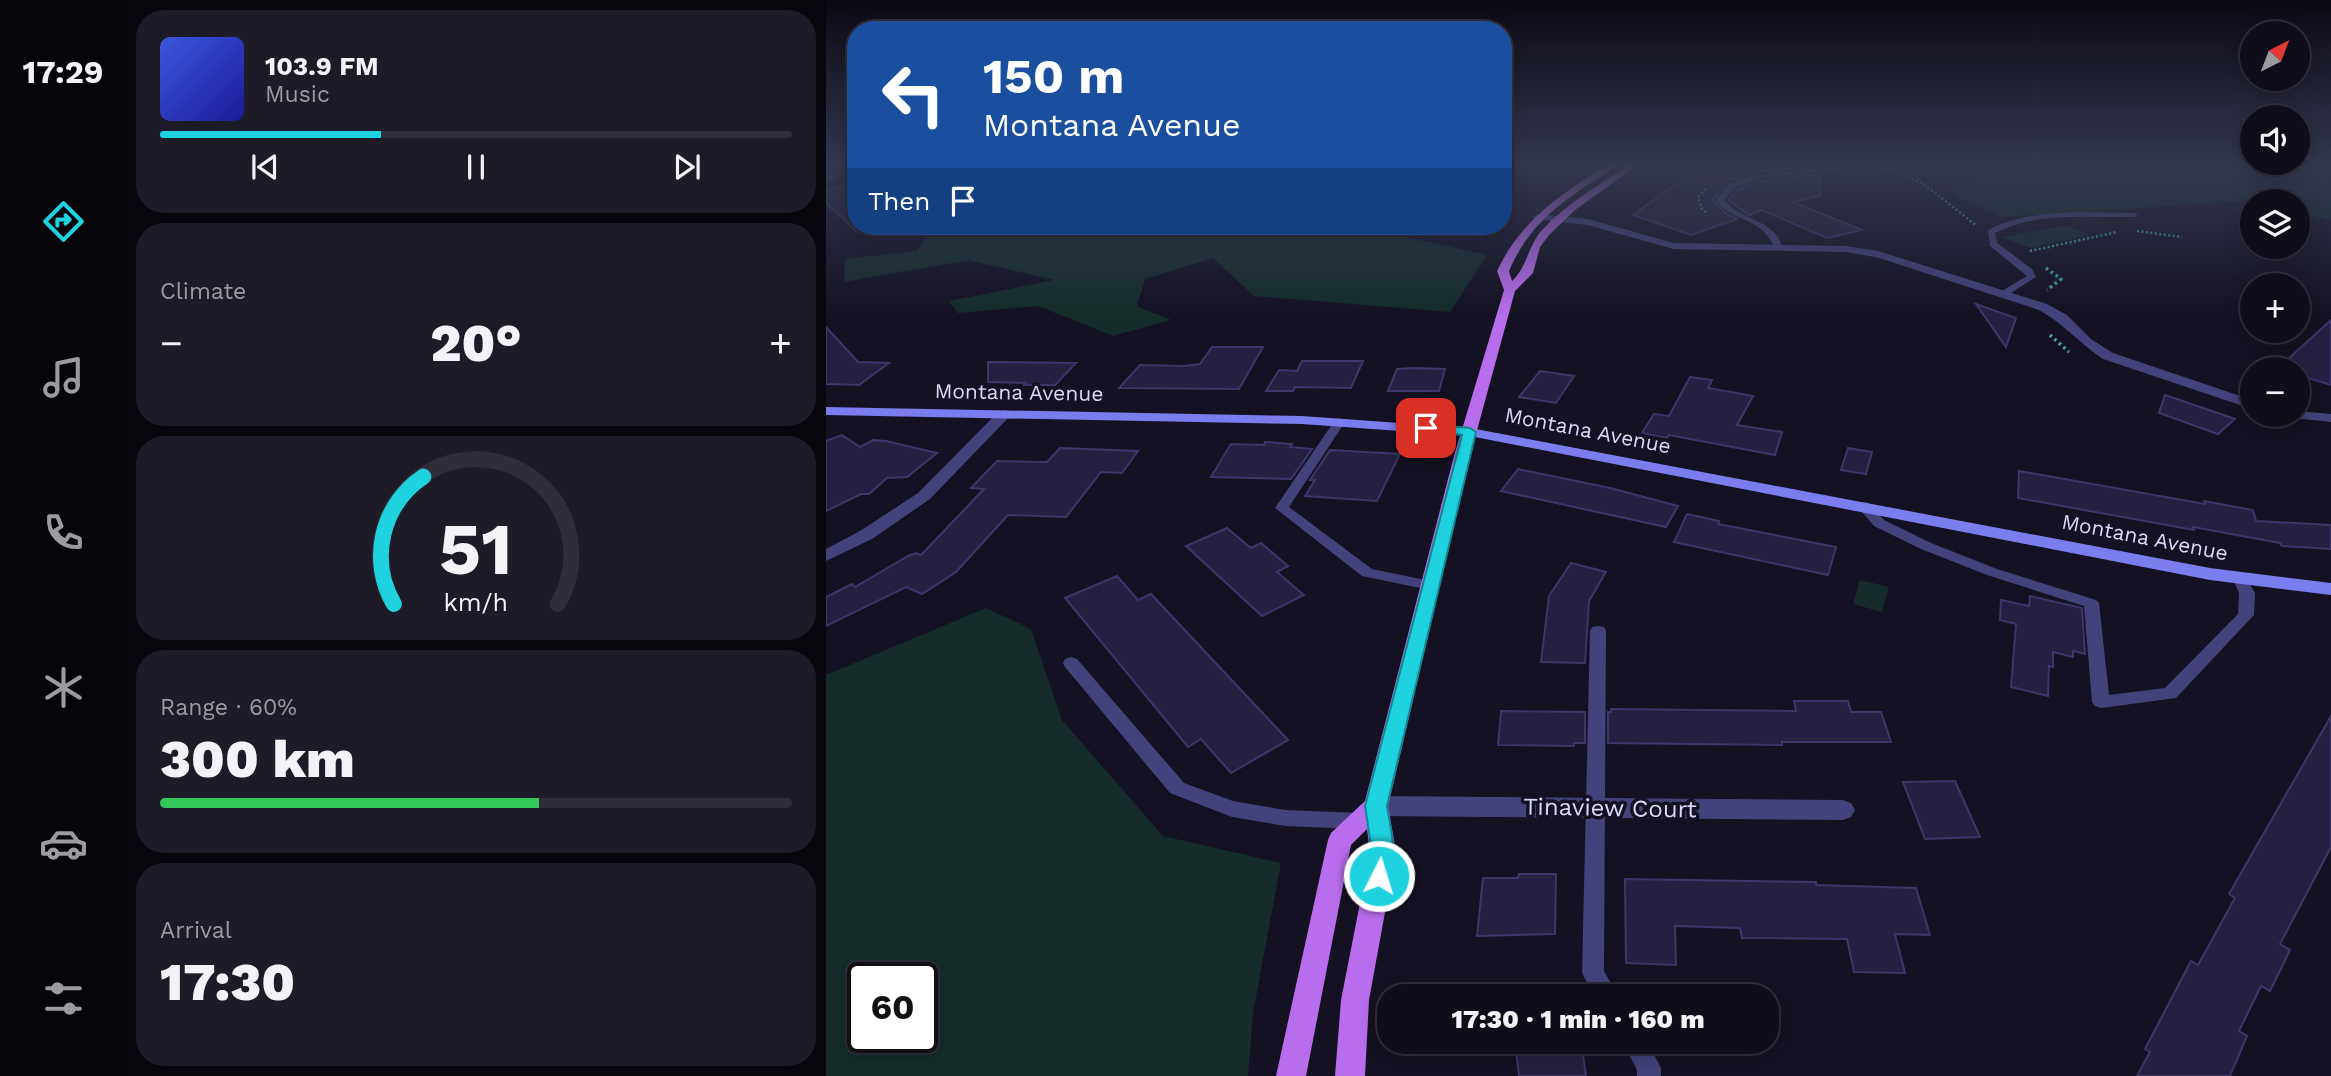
<!DOCTYPE html>
<html lang="en">
<head>
<meta charset="utf-8">
<style>
  body { margin:0; font-family:"Work Sans",sans-serif; background:#1d1b27; color:#f1f3f6; height:100vh; display:flex; flex-direction:column; font-size:26px; white-space:nowrap }
  * { box-sizing:border-box; margin:0 }
  p { font-size:23px; color:#9b9ca2 }
  .icon { flex:none; width:38px; height:38px; fill:none; stroke:currentColor; stroke-width:2; stroke-linecap:round; stroke-linejoin:round }
  .map { position:relative; flex:1; overflow:hidden }
  .side { display:flex; flex-direction:column; gap:10px; padding:10px; background:#08070e; width:700px }
  .side>* { flex:none }
  .guide { position:absolute; left:21px; top:21px; width:665px; height:214px; border-radius:28px; box-shadow:0 4px 18px #0003,0 0 0 2px #2f2d39; background:#1a4fa0; color:#fff; overflow:hidden }
  .needle { width:46px; rotate:42deg }
  .buttons { position:absolute; left:1414px; top:21px; display:grid; gap:14px }
  .buttons a { display:grid; place-items:center; width:70px; height:70px; border-radius:50%; background:#0f0d1a; box-shadow:0 4px 18px #0003,0 0 0 2px #2f2d39; font-size:35px }
  .speed { position:absolute; left:21px; top:962px; display:flex; gap:14px; font-size:35px; font-weight:700; text-align:center }
  .speed>* { display:grid; place-content:center; width:91px; height:91px; border-radius:50%; background:#0f0d1a; box-shadow:0 4px 18px #0003,0 0 0 2px #2f2d39; line-height:1 }
  .speed .limit { border:4px solid #111; border-radius:10px; background:#fff; color:#111 }
  .pin { position:absolute; display:grid; place-items:center; width:60px; height:60px; color:#fff; margin:-30px; border-radius:14px; box-shadow:0 4px 10px #0006 }
  .me { position:absolute; width:77px; margin:-38px; rotate:5deg; stroke-linejoin:round; filter:drop-shadow(0 0 5px #0008) }
  .turn { display:flex; align-items:center; gap:24px; height:147px; padding:0 21px; font-size:32px }
  .turn .icon { width:91px; height:91px; stroke-width:2.5 }
  .turn b { display:block; font-size:49px; line-height:60px }
  .then { display:flex; align-items:center; height:66px; padding:0 21px; background:#0003; gap:14px; font-size:26px }
  .big { font-size:52px; font-weight:800; line-height:1.1 }
  .side .card { flex:1; display:flex; flex-direction:column; justify-content:center; gap:10px; min-width:0; padding:0 24px; border-radius:28px; background:#1d1b27 }
  .side .dial { align-items:center; gap:0 }
  .dial svg { height:182px; overflow:visible; fill:none; stroke:#2f2d39; stroke-width:7; stroke-linecap:round; text-anchor:middle }
  .dial text { fill:#f1f3f6; stroke:none }
  .song { display:flex; align-items:center; gap:21px }
  .cover { width:84px; height:84px; border-radius:10px; background:linear-gradient(135deg,hsl(230 70% 55%),hsl(240 70% 35%)) }
  .played { height:7px; border-radius:4px; background:linear-gradient(90deg,#1ed2e0 35%,#2f2d39 35%) }
  .keys { display:flex; justify-content:space-around; direction:ltr }
  .heat { display:flex; justify-content:space-between; align-items:center; font-size:38px; direction:ltr }
  .charge { height:10px; border-radius:5px; background:linear-gradient(90deg,#34c759 60%,#2f2d39 0) }
  .trip { position:absolute; left:551px; top:984px; width:402px; height:70px; border-radius:28px; background:#0f0d1a; box-shadow:0 4px 18px #0003,0 0 0 2px #2f2d39; font-weight:800; line-height:70px; text-align:center }
  main { display:flex; flex:1; min-height:0 }
  .tab-bar { display:flex; flex-direction:column; width:126px; justify-content:space-around; align-items:center; background:#06050a; color:#9b9ca2 }
  .tab-bar .icon { width:49px; height:49px }
  .tab-bar .on { color:#1ed2e0 }
  .tab-bar b { font-size:32px; color:#f1f3f6 }
  .map>svg:first-child { display:block }
</style>
</head>
<body>
<main>
<nav class="tab-bar">
<b>17:29</b>
<svg class="icon on" aria-label="directions" viewBox="0 0 24 24"><path d="M12 3l9 9-9 9-9-9zM9 14v-3h6M13 9l2 2-2 2"/></svg>
<svg class="icon" aria-label="music" viewBox="0 0 24 24"><path d="M9 18V5l10-2v13"/><circle cx="6" cy="18" r="3"/><circle cx="16" cy="16" r="3"/></svg>
<svg class="icon" aria-label="phone" viewBox="0 0 24 24"><path d="M5 4h4l2 5-3 2q2 4 5 5l2-3 5 2v4C11 20 4 13 5 4z"/></svg>
<svg class="icon" aria-label="climate" viewBox="0 0 24 24"><path d="M12 3v18M4 7l16 10M4 17L20 7"/></svg>
<svg class="icon" aria-label="car" viewBox="0 0 24 24"><path d="M5 17H2v-5l4-1 3-4h7l3 4 3 1v5h-3M9 17h6M6 11h13"/><circle cx="7" cy="17" r="2"/><circle cx="17" cy="17" r="2"/></svg>
<svg class="icon" aria-label="filters" viewBox="0 0 24 24"><path d="M4 7h16M4 17h16"/><circle cx="9" cy="7" r="2"/><circle cx="15" cy="17" r="2"/></svg>
</nav>
<section class="side">
<div class="card">
<div class="song"><i class="cover"></i><div><b>103.9 FM</b><p>Music</p></div></div>
<div class="played"></div>
<div class="keys"><svg class="icon" aria-label="previous" viewBox="0 0 24 24"><path d="M18 5L8 12l10 7zM5 5v14"/></svg><svg class="icon" aria-label="pause" viewBox="0 0 24 24"><path d="M8 5v14M16 5v14"/></svg><svg class="icon" aria-label="next" viewBox="0 0 24 24"><path d="M6 5l10 7-10 7zM19 5v14"/></svg></div>
</div>
<div class="card"><p>Climate</p>
<div class="heat"><a>−</a><b class="big">20°</b><a>+</a></div>
</div>
<div class="card dial"><svg viewBox="0 0 100 80">
<path d="M14 69A42 42 0 1 1 86 69"/>
<path d="M14 69A42 42 0 0 1 27 13" stroke="#1ed2e0"/>
<text x="50" y="56" font-size="32" font-weight="700">51</text>
<text x="50" y="72" font-size="11">km/h</text>
</svg></div>
<div class="card"><p>Range · 60%</p><b class="big">300 km</b><div class="charge"></div></div>
<div class="card"><p>Arrival</p><b class="big">17:30</b></div>
</section>
<div class="map">
<svg width="1505" height="1076" viewBox="0 0 1505 1076">
  <rect width="100%" height="100%" fill="#141122"/>
  <g fill="#152c2a" fill-rule="evenodd">
    <polygon points="1226,165 1505,165 1505,220 1472,213 1472,201 1420,201 1176,217 1129,196 1125,179 1227,168"/>
    <polygon points="109,226 533,226 661,255 624,312 428,296 387,258 319,279 311,306 345,320 287,336 212,306 132,313 123,301 228,280 143,260 18,282 19,259 91,251"/>
    <polygon points="1240,226 1266,235 1204,248 1176,237"/>
    <polygon points="1034,580 1063,587 1056,612 1027,604"/>
    <path d="M 160,608 L 205,629 L 236,720 L 337,836 L 455,863 L 427,1013 L 422,1076 L 0,1076 L 0,675 ZM 37,978 L 96,978 L 96,1038 L 37,1038 Z"/>
  </g>
  <g fill="none" stroke-linecap="round" stroke-linejoin="round">
    <polyline stroke="#162b47" stroke-width="4.5" points="1341,177 1343,165"/>
  </g>
  <g fill="#252041" stroke="#3e356a" stroke-width="2">
    <polygon points="875,165 993,165 993,166 931,172 903,180 887,200 899,213 911,219 865,235 807,215"/>
    <polygon points="994,174 994,196 967,202 1036,230 1001,238 936,210 923,215 902,200 912,189 935,181"/>
    <polygon points="30,183 30,231 0,203 0,189"/>
    <polygon points="1150,304 1190,318 1180,347"/>
    <polygon points="1505,320 1505,385 1472,375 1472,369 1451,369"/>
    <polygon points="0,327 32,362 63,363 33,385 0,384"/>
    <polygon points="386,347 437,347 413,389 293,388 314,365 358,366 374,364"/>
    <polygon points="476,361 537,361 525,388 469,387 467,391 440,391 453,370 471,371"/>
    <polygon points="162,362 250,363 229,385 198,385 200,383 162,382"/>
    <polygon points="571,369 587,368 619,369 613,391 562,391"/>
    <polygon points="714,371 748,376 730,403 693,397"/>
    <polygon points="864,377 886,380 882,388 927,396 911,425 956,432 949,455 843,435 841,438 816,433 828,414 843,416"/>
    <polygon points="1339,395 1409,419 1392,434 1333,413"/>
    <polygon points="16,435 34,447 47,440 60,441 111,453 81,477 61,478 43,494 35,494 0,511 0,441"/>
    <polygon points="439,442 466,444 464,447 486,449 465,479 385,477 405,444 438,445"/>
    <polygon points="234,448 312,451 296,473 275,472 240,517 182,515 130,572 96,594 80,587 0,626 0,597 26,584 29,587 82,556 90,553 95,555 158,489 145,488 171,461 221,462"/>
    <polygon points="1022,448 1046,452 1040,474 1015,470"/>
    <polygon points="504,450 574,454 551,501 479,496 489,480 484,480"/>
    <polygon points="692,469 784,488 852,506 840,527 675,491"/>
    <polygon points="1193,471 1379,504 1378,501 1427,510 1430,521 1505,525 1505,549 1456,546 1454,543 1367,527 1368,530 1192,498"/>
    <polygon points="861,514 893,521 892,524 1010,547 1002,575 848,542"/>
    <polygon points="401,528 425,548 435,543 462,566 451,572 478,595 436,616 360,546"/>
    <polygon points="745,563 780,572 763,601 759,663 715,662 723,596"/>
    <polygon points="291,576 312,600 325,594 462,740 405,773 375,739 362,747 239,598"/>
    <polygon points="1204,596 1256,608 1259,654 1247,651 1247,657 1227,652 1227,667 1223,666 1222,696 1185,687 1190,624 1174,620 1175,600 1203,606"/>
    <polygon points="968,701 1022,701 1025,712 1055,712 1065,742 956,742 956,745 782,743 782,712 785,712 785,709 970,711"/>
    <polygon points="675,711 759,712 759,743 748,743 748,746 672,745"/>
    <polygon points="1505,716 1505,847 1454,944 1464,950 1444,991 1435,986 1413,1031 1421,1036 1404,1076 1311,1076 1324,1052 1319,1049 1365,961 1372,965 1409,898 1403,894"/>
    <polygon points="1129,781 1154,837 1099,839 1077,782"/>
    <polygon points="693,874 730,874 729,934 651,936 657,878 692,878"/>
    <polygon points="799,879 990,882 990,885 1090,888 1104,935 1069,934 1079,973 1028,972 1021,939 916,938 914,928 849,926 850,965 800,963"/>
    <polygon points="755,1041 760,1076 693,1076 690,1050"/>
  </g>
  <g fill="none" stroke-linecap="round" stroke-linejoin="round">
    <g stroke="#3fa79d" stroke-width="2.5" stroke-dasharray="2 2.5" stroke-linecap="butt">
      <polyline points="1057,169 1105,165"/>
      <polyline points="1065,170 1098,184 1151,226"/>
      <polyline points="880,189 872,197 876,209 881,213"/>
      <polyline points="1311,231 1356,237"/>
      <polyline points="1204,251 1291,232"/>
    </g>
    <g stroke="#3fa79d" stroke-width="3.5" stroke-dasharray="2.5 3.5" stroke-linecap="butt">
      <polyline points="1220,268 1235,279 1221,290"/>
      <polyline points="1224,335 1243,352"/>
    </g>
    <g fill="#43427b" fill-rule="evenodd">
      <path d="M 1028,165 L 1048,165 L 934,178 L 910,187 L 898,200 C 913,221 953,219 956,250 L 950,250 C 946,243 943,236 937,231 C 921,216 903,219 890,200 L 904,183 L 931,175 Z"/>
      <polygon points="8,176 8,180 0,181 0,177"/>
      <path d="M 1254,212 L 1308,213 L 1312,215 L 1308,217 C 1262,218 1211,211 1169,233 L 1171,243 L 1206,269 L 1210,277 L 1180,296 L 1174,296 L 1174,292 L 1201,276 L 1164,246 L 1162,230 C 1191,215 1222,213 1254,212 Z"/>
      <polygon points="513,418 519,422 463,507 546,569 609,582 611,585 609,588 604,590 536,576 449,508 509,420"/>
      <polygon points="1038,502 1043,503 1058,520 1105,543 1171,569 1270,600 1273,603 1283,695 1339,688 1412,614 1413,593 1407,579 1409,576 1419,576 1429,593 1428,615 1350,698 1275,708 1269,706 1266,702 1258,606 1161,575 1095,549 1048,526 1031,506"/>
      <polygon points="772,626 778,627 780,631 778,971 792,996 768,996 756,973 764,631 766,627"/>
      <polygon points="245,657 251,659 358,783 407,801 459,810 534,813 541,815 544,821 541,827 534,829 459,826 406,817 344,793 239,667 237,663 239,659"/>
      <polygon points="796,1041 821,1041 835,1068 835,1076 811,1076 811,1070"/>
    </g>
    <g fill="#43427b" fill-rule="evenodd">
      <polygon points="0,165 11,165 0,169"/>
      <path d="M 712,214 L 762,219 L 848,243 L 1019,246 L 1052,251 L 1221,304 L 1241,315 L 1265,339 L 1287,353 L 1426,400 L 1426,409 L 1277,359 C 1254,344 1237,323 1213,310 L 1050,257 L 1019,252 L 848,249 L 761,225 L 709,219 L 707,217 Z"/>
      <polygon points="178,410 183,411 185,414 183,417 104,499 46,539 0,561 0,549 34,531 92,493 173,411"/>
      <polygon points="1472,411 1505,414 1505,422 1467,418 1465,415 1472,415"/>
      <polygon points="550,796 1017,800 1025,803 1029,810 1025,817 1017,820 550,816 542,813 538,806 542,799"/>
    </g>
    <polygon fill="#7b7cee" fill-rule="evenodd" points="0,407 476,416 644,428 1384,568 1505,583 1505,595 1384,580 644,436 476,424 0,415"/>
    <path fill="#b86dec" fill-rule="evenodd" d="M 781,165 L 790,165 C 780,175 766,181 754,190 C 722,212 698,235 683,271 L 686,281 C 701,267 702,246 716,230 C 740,204 773,185 803,165 L 812,165 L 749,210 L 723,235 L 714,247 L 707,273 L 689,291 L 644,456 L 562,806 L 570,852 L 543,1000 L 539,1076 L 509,1076 L 515,1000 L 544,852 L 541,829 L 525,845 L 480,1076 L 450,1076 L 502,840 L 505,833 L 539,801 L 628,456 L 678,290 L 671,271 C 695,220 735,194 781,165 Z"/>
  </g>
  <linearGradient id="sky" x2="0" y2="1"><stop stop-color="#0b0913"/><stop offset="0.52" stop-color="#34384f"/><stop offset="1" stop-color="#34384f" stop-opacity="0"/></linearGradient>
  <rect width="1505" height="315" fill="url(#sky)"/>
  <path fill="#1ed2e0" stroke="#148892" stroke-width="2" d="M 600,424 L 644,428 L 650,432 L 561,806 C 565,832 573,858 561,883 L 553,886 L 544,883 L 541,876 L 546,852 L 539,806 L 636,435 L 595,431 L 595,425 Z"/>
  <g text-anchor="middle" dominant-baseline="central" stroke-width="7" stroke-linejoin="round" paint-order="stroke">
    <g font-size="21" fill="#dbd8fa" stroke="#141122">
      <text transform="translate(193 392) rotate(1)">Montana Avenue</text>
      <text transform="translate(762 430) rotate(11)">Montana Avenue</text>
      <text transform="translate(1319 537) rotate(11)">Montana Avenue</text>
    </g>
    <g font-size="24" fill="#dbd8fa" stroke="#141122">
      <text transform="translate(784 808) rotate(1)">Tinaview Court</text>
    </g>
  </g>
</svg>
<div class="buttons">
<a><svg class="needle" viewBox="-14 -14 28 28"><path d="M0-13l5 13h-10z" fill="#e53935"/><path d="M0 13l5-13h-10z" fill="#9b9ca2"/></svg></a>
<a><svg class="icon" aria-label="sound" viewBox="0 0 24 24"><path d="M4 9h4l5-4v14l-5-4H4zM17 9q2 3 0 6"/></svg></a>
<a><svg class="icon" aria-label="layers" viewBox="0 0 24 24"><path d="M12 4l9 5-9 5-9-5zM3 14l9 5 9-5"/></svg></a>
<a>+</a>
<a>−</a>
</div>
<div class="speed"><div class="limit">60</div></div>
<div class="pin" style="left:600px;top:428px;background:#d93025"><svg class="icon" aria-label="arrive" viewBox="0 0 24 24"><path d="M6 21V4h12l-3 4 3 4H6"/></svg></div>
<svg class="me" style="left:553px;top:876px" viewBox="-20 -20 40 40"><circle r="17" fill="#1ed2e0" stroke="#fff" stroke-width="3"/><path d="M0-11L8 9 0 5-8 9z" fill="#fff"/></svg>
<div class="trip">17:30 · 1 min · 160 m</div>
<div class="guide">
<div class="turn"><svg class="icon" aria-label="left" viewBox="0 0 24 24"><path d="M17 20v-9H6M10 6l-5 5 5 5"/></svg><div><b>150 m</b>Montana Avenue</div></div>
<div class="then">Then<svg class="icon" aria-label="arrive" viewBox="0 0 24 24"><path d="M6 21V4h12l-3 4 3 4H6"/></svg></div>
</div>
</div>
</main>
</body>
</html>
